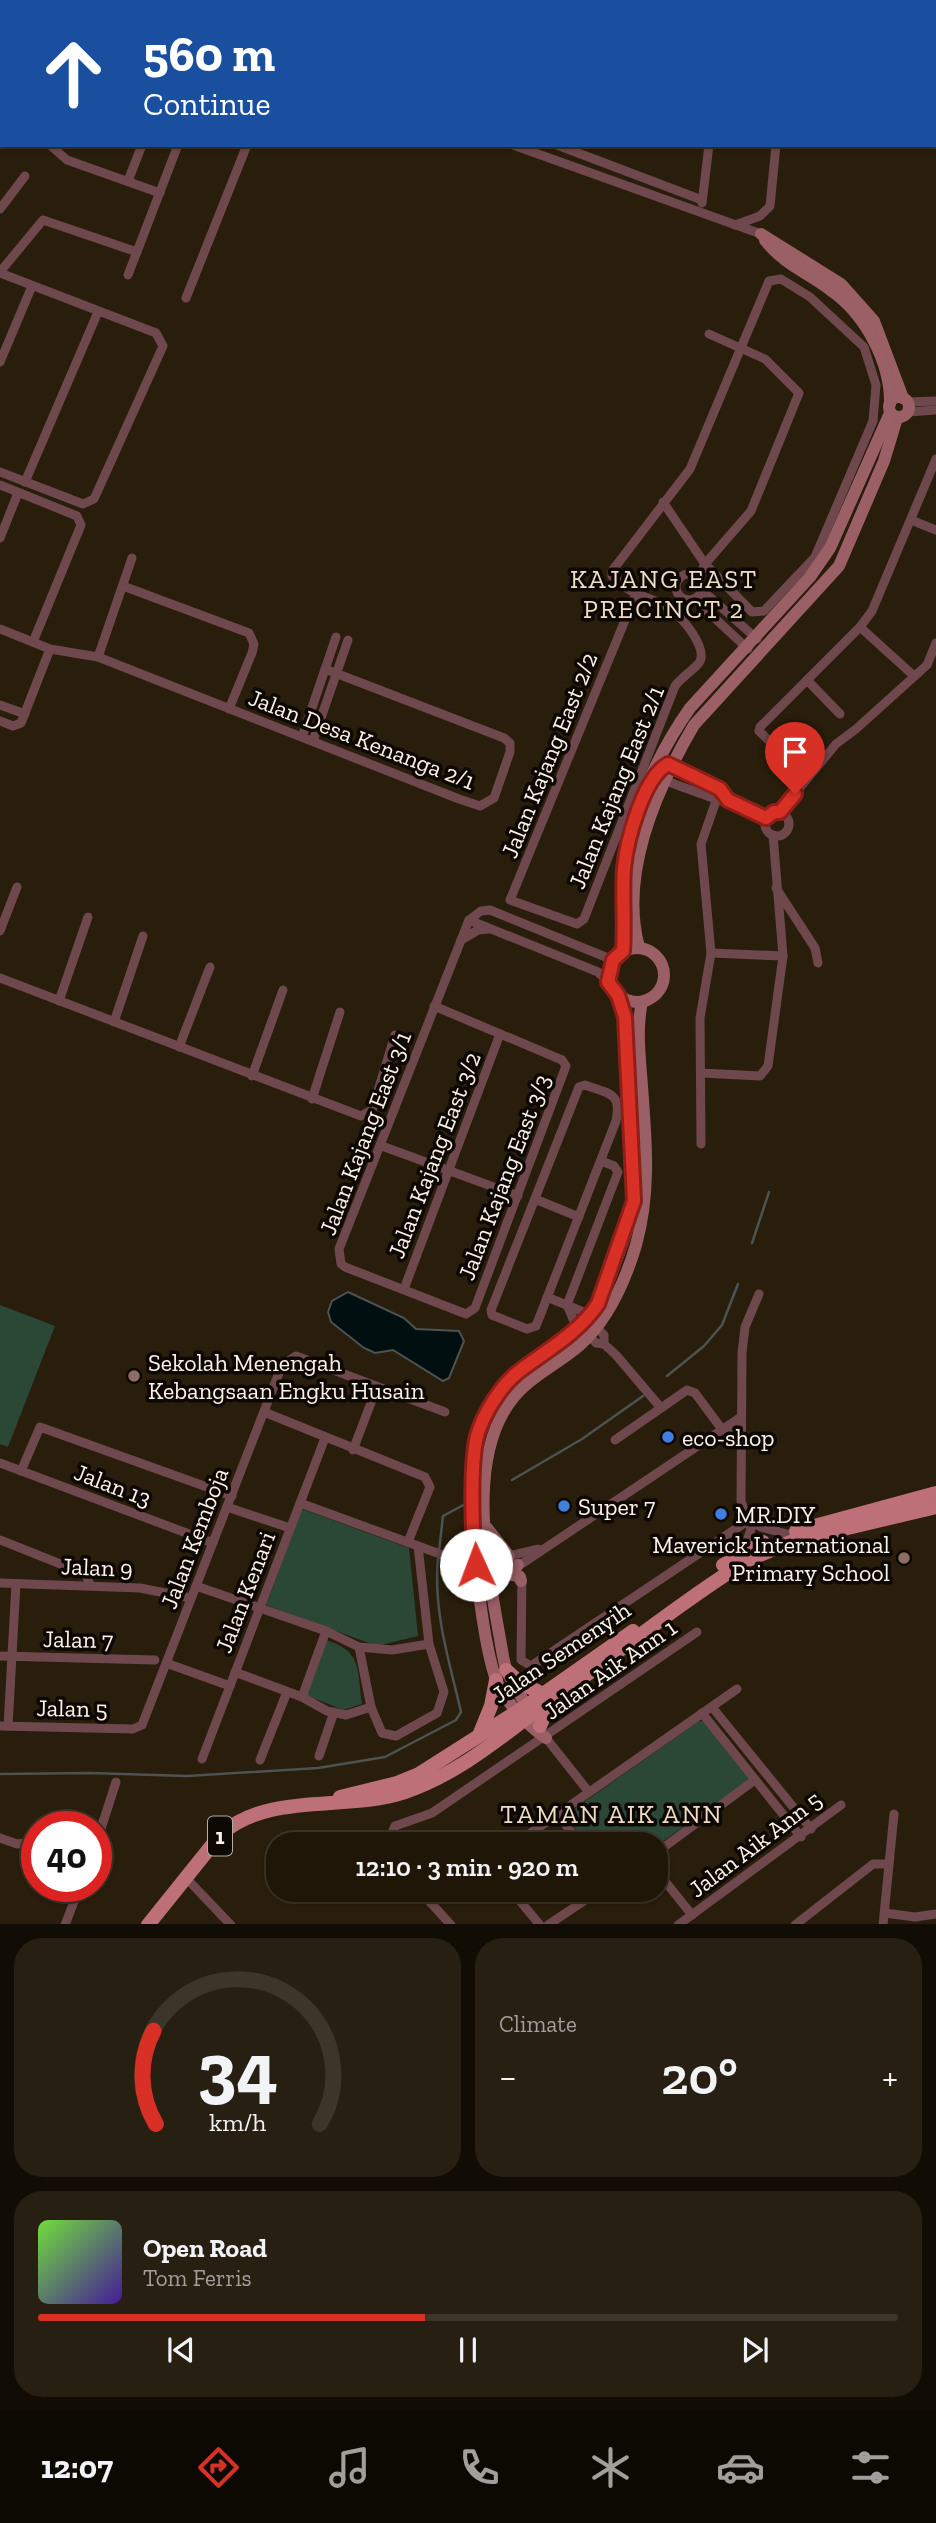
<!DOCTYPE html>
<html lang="en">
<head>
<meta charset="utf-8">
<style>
  body { margin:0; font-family:"Zilla Slab",serif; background:#271f12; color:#f1f3f6; height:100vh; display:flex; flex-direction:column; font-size:26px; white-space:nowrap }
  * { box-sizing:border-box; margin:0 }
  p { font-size:23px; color:#a19f9c }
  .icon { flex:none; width:38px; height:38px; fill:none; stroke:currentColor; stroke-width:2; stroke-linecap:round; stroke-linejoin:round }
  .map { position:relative; height:1924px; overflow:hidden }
  .details { display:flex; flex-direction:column; gap:14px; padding:14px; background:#110c04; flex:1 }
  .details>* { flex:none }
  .guide { position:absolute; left:0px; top:0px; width:936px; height:147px; box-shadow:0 2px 5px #0004,0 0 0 2px #3c3529; background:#1a4fa0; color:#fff; overflow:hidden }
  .speed { position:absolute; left:21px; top:1811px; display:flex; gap:14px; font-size:35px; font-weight:700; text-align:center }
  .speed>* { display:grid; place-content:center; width:91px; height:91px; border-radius:50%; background:#1f1608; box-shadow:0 2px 5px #0004,0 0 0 2px #3c3529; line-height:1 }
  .speed .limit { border:10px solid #d22; background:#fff; color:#111 }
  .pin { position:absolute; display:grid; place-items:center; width:60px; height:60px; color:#fff; margin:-72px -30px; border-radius:50% 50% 50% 0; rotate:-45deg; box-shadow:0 0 7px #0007 }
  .pin .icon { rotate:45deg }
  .me { position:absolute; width:77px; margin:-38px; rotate:358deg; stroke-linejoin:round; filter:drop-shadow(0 0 5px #0008) }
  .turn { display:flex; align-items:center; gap:24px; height:147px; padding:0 28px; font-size:32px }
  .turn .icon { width:91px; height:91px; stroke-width:2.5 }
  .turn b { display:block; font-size:49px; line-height:60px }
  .big { font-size:52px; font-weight:600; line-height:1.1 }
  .details .card { flex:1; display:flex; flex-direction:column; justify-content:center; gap:10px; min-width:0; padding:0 24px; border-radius:28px; background:#271f12 }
  .details .dial { align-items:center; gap:0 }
  .dial svg { height:182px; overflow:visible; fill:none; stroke:#3c3529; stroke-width:7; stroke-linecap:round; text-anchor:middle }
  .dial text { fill:#f1f3f6; stroke:none }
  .song { display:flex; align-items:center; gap:21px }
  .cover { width:84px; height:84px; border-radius:10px; background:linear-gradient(135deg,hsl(100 70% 55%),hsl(260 70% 35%)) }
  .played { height:7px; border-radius:4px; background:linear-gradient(90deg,#d93025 45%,#3c3529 45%) }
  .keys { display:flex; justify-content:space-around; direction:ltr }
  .heat { display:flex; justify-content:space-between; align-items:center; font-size:38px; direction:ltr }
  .details .tiles { flex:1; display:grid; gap:14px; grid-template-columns:1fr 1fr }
  .card:last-child { grid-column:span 2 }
  .trip { position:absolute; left:266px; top:1832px; width:402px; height:70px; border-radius:28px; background:#1f1608; box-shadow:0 2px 5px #0004,0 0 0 2px #3c3529; font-weight:600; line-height:70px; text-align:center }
  .tab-bar { display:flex; height:112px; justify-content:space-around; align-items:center; background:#0c0903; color:#a19f9c }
  .tab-bar .icon { width:49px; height:49px }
  .tab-bar .selected { color:#d93025 }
  .tab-bar b { font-size:32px; color:#f1f3f6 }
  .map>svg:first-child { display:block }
</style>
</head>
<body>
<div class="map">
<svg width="936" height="1925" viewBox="0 0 936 1925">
  <rect width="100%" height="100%" fill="#291d0b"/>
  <g fill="#2b4736">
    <polygon points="0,1305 55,1326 8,1447 0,1444"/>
    <polygon points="302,1509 409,1548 418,1636 377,1646 266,1605"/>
    <path d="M 326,1640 C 363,1651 357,1671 362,1704 L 343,1710 L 306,1695 Z"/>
    <polygon points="699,1721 706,1721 752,1779 656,1846 586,1844 570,1821 570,1812"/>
  </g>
  <polygon fill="#010f11" stroke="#4c5352" stroke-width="2" points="348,1292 404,1318 416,1329 459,1331 464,1341 449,1378 443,1381 393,1350 375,1353 364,1348 331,1322 328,1312 332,1301"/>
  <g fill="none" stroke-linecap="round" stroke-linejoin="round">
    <g stroke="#4c5352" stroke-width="2.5">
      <polyline points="752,1243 769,1192"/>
      <polyline points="667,1376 704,1346 722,1325 738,1284"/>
      <polyline points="512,1480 582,1439 643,1396"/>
      <polyline points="439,1551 443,1516 469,1502"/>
      <path d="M 0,1774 L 90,1773 L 187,1776 L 318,1768 L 385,1757 L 456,1720 L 461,1712 C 449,1660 433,1611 438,1558"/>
    </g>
    <g stroke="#6f484d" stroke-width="9">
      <polyline points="48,2 49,0"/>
      <polyline points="366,2 367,0"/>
      <polyline points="438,2 439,0"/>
      <polyline points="513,2 514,0"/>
      <polyline points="594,2 595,0"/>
      <polyline points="723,2 723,0"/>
      <polyline points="792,2 792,0"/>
      <polyline points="0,17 2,18"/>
      <polyline points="0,105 2,106"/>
      <polyline points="0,136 2,134"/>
      <polyline points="50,145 67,160 160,193"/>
      <polyline points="513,145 761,234"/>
      <polyline points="557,145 702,200"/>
      <polyline points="128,181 142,145"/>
      <polyline points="702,203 709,145"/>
      <polyline points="0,209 25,176"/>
      <polyline points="735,225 760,216 770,206 776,145"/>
      <polyline points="0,272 43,220 137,252"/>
      <polyline points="0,273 156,333 163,346 94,499 83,504 0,472"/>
      <polyline points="128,275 178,145"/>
      <polyline points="186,298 247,145"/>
      <polyline points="0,362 32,286"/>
      <polyline points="908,402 936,401"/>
      <polyline points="908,412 936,410"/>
      <polyline points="25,482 98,312"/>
      <polyline points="0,485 77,516 81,525 33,642"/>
      <polyline points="911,520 936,530"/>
      <polyline points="0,538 18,493"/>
      <circle cx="689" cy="587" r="13"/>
      <polyline points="698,578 705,564 751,511 799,393 765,359 709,334"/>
      <polyline points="123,586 249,633 254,644 252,653 229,709"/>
      <polyline points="702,590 757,639"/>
      <path d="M 635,596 L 510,900 L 577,924 L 584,919 L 675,686 C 682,677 692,671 699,663 C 709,649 681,615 669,608 C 646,594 634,598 612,576 L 612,571 L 690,469 L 769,281 L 781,279 L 810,297 L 864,347 L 876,385 L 873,421 L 815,557 L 764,611 L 752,612 L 705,564 L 663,502"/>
      <polyline points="694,599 748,649"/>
      <polyline points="860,627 914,676"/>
      <polyline points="0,629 50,649 98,657 459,799 480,806 494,798 510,752 510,743 504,738 325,669"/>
      <polyline points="98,657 132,558"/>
      <polyline points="807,680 840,714"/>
      <polyline points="0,705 25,714"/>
      <polyline points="0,721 13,726 21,723 50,649"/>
      <polyline points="302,737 336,637"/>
      <polyline points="313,741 348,640"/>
      <path d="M 663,755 L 667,781 C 701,795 733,803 766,819"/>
      <polyline points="791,762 759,731 760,727 860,627 872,611 936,459"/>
      <polyline points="668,765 720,789 728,800"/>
      <polyline points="780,812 836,744 856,729 927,665 936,643"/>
      <circle cx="777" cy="824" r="12"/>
      <polyline points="776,888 815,948 818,963"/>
      <polyline points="469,920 598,972 608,982"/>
      <polyline points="0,931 17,887"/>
      <polyline points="461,940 478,930 489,929"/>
      <polyline points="711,953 783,956"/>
      <polyline points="0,978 361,1116 372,1110 395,1035"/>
      <polyline points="59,1001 88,917"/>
      <polyline points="434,1006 562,1060 566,1066 475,1308 466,1314 345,1267 341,1264 339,1249 469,920 481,911 490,910 613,960"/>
      <polyline points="114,1022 143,936"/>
      <polyline points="179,1047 210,967"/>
      <polyline points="701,1073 760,1076 768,1066 783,956 773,835"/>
      <polyline points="252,1076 283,990"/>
      <path d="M 585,1085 C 609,1094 622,1092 616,1121 L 536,1326 L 527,1329 L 492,1315 L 491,1310 L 579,1087 Z"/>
      <polyline points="312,1099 340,1012"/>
      <polyline points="701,1144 700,1018 711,953 701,844 716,801"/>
      <polyline points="382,1146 518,1196"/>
      <polyline points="601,1161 614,1166 618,1172 567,1305 573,1319 596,1343 604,1344 616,1355 661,1408"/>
      <polyline points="535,1199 579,1217"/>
      <polyline points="404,1289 500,1034"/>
      <polyline points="547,1297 581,1311 604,1335 604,1344"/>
      <polyline points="264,1412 425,1477 430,1487 408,1542"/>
      <polyline points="615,1440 687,1390 695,1393 721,1428 741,1440"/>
      <polyline points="353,1450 377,1387"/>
      <polyline points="0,1463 213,1543"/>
      <polyline points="21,1471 40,1427 232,1496"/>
      <polyline points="300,1503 462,1562"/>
      <polyline points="227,1507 290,1528"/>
      <polyline points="749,1520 761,1527 787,1534"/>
      <polyline points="0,1540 78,1571 86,1576 91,1586"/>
      <polyline points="744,1550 751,1529 741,1501 742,1353 745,1327 759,1294"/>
      <polyline points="451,1556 509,1556 538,1549"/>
      <polyline points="483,1565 523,1563 741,1417"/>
      <polyline points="522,1577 521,1660 531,1666 749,1520"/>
      <polyline points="0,1583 140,1588 191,1598"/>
      <polyline points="196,1586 326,1631 359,1647 392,1650 429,1644"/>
      <polyline points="359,1647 371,1707 382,1733 396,1736 437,1713 444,1692 429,1644 418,1546"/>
      <polyline points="0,1656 155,1660"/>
      <polyline points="166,1663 230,1686"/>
      <polyline points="235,1672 302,1697 327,1711 346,1715 371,1707"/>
      <polyline points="302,1697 326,1631"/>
      <polyline points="712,1707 811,1829"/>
      <polyline points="702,1713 801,1837"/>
      <polyline points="0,1726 133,1729 142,1725 282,1365 296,1356 445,1412"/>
      <polyline points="8,1726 16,1584"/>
      <polyline points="546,1738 588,1791"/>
      <polyline points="319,1756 334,1712"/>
      <polyline points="202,1759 325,1438"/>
      <polyline points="260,1760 287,1692"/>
      <polyline points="558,1814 580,1844"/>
      <polyline points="0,1838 17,1844 37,1842"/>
      <polyline points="96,1844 116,1782"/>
      <polyline points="395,1844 391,1835 395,1826 432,1813 697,1632"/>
      <polyline points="515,1844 737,1689"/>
      <polyline points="656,1853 755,1780"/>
      <polyline points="656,1870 692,1915"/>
      <polyline points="187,1879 231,1925"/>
      <polyline points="419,1890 451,1925"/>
      <polyline points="511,1890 540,1925"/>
      <polyline points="423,1895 435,1890"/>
      <polyline points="885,1913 915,1917 936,1914"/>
      <polyline points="65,1925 80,1886"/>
      <polyline points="548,1925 600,1890"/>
      <polyline points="678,1925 841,1805"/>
      <polyline points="795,1925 873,1864 889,1864"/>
      <polyline points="883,1925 894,1814"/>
    </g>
    <g stroke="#9b5f66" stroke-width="12">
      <polyline points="761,234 841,284 874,321 903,398"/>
      <path d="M 765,240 C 784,265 809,273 833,292 C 866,316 891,363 890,404"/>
      <circle cx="899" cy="407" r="10"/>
      <path d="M 639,947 C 619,874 657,788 694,725 L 839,566 L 884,461 L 897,418"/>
      <circle cx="637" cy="975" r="27"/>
      <path d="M 623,951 C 625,922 621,893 625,865 C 631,811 659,752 690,708 L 810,577 L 830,548 L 890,413"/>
      <polyline points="487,1528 509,1556"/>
      <polyline points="459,1562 477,1584"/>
      <polyline points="505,1574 519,1576 521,1581"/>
      <polyline points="491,1585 518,1565"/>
      <path d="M 531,1714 L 506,1670 L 503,1656 C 490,1578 456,1441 528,1383 C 545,1369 564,1359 580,1345 C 609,1319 625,1282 636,1245 C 651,1192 646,1141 642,1086 C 640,1058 636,1029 642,1002"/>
      <path d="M 546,1738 C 527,1725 503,1700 495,1677 C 478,1624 462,1471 483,1421 C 506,1367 554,1358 588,1318 C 604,1300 631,1225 634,1200 C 636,1180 633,1157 632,1137 C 631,1090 632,1039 618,995"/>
    </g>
    <g stroke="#be7079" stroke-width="14">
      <polyline points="796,1531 936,1493"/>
      <polyline points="723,1565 763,1542"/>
      <polyline points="506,1670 519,1682 543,1694"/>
      <polyline points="540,1726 550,1703"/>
      <polyline points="480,1733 491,1706 496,1680"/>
      <polyline points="340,1797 397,1783 419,1774 526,1706 633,1631"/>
      <path d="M 148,1925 L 221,1834 C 271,1791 346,1812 405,1792 C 452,1776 488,1747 527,1718 C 601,1666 672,1608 748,1560 L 793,1541 L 936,1507"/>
    </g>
  </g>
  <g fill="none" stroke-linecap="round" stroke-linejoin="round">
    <g stroke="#8d1f18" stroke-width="18">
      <path id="route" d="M 476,1565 C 472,1535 470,1465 477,1436 C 483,1415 500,1387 517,1373 C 545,1351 577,1335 598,1304 L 634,1201 L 625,1017 L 618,995 L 608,982 L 613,960 L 623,951 C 625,923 622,895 624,868 C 627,840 643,778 668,764 L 720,789 L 728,800 L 766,818 L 774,812 L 780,812 L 795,794"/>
    </g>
    <use href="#route" stroke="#d93025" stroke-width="12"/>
  </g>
  <g fill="#8d6e63" stroke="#0d0803" stroke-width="2.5">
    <circle cx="134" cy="1376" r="7"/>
    <circle cx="904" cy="1558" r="7"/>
  </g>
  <g fill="#3f7fe0" stroke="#0d0803" stroke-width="2.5">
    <circle cx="668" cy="1437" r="7"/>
    <circle cx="564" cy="1506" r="7"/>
    <circle cx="721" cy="1514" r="7"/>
  </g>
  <g text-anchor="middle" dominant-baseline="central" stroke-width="7" stroke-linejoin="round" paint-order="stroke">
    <rect fill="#0d0803" stroke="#b4aca3" stroke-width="2" x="208" y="1816.5" width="24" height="39" rx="5"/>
    <g font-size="23" font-weight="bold" fill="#fcf3e8">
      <text x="220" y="1836">1</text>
    </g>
    <g font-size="24" fill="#fcf3e8" stroke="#0d0803">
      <text transform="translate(362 739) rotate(21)">Jalan Desa Kenanga 2/1</text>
      <text transform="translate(549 755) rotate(-68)">Jalan Kajang East 2/2</text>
      <text transform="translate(616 787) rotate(-68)">Jalan Kajang East 2/1</text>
      <text transform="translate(365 1133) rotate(-69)">Jalan Kajang East 3/1</text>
      <text transform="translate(434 1155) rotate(-69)">Jalan Kajang East 3/2</text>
      <text transform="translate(504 1177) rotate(-69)">Jalan Kajang East 3/3</text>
      <text transform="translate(113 1485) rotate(21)">Jalan 13</text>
      <text transform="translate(194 1538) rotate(-69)">Jalan Kemboja</text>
      <text transform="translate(97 1567) rotate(2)">Jalan 9</text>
      <text transform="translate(245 1592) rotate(-69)">Jalan Kenari</text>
      <text transform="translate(78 1639) rotate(1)">Jalan 7</text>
      <text transform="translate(561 1652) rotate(-34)">Jalan Semenyih</text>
      <text transform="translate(610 1669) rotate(-35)">Jalan Aik Ann 1</text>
      <text transform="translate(72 1708) rotate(1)">Jalan 5</text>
      <text transform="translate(755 1844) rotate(-37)">Jalan Aik Ann 5</text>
    </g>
    <g font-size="24" fill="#fcf3e8" stroke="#0d0803" text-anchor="start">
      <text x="148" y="1362">Sekolah Menengah<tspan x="148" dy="28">Kebangsaan Engku Husain</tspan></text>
      <text x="682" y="1437">eco-shop</text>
      <text x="578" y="1506">Super 7</text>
      <text x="735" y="1514">MR.DIY</text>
      <text x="890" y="1544" text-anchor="end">Maverick International<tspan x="890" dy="28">Primary School</tspan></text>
    </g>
    <g font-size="26" letter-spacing="2" fill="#eddcc6" stroke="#0d0803">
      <text x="664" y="579">KAJANG EAST<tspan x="664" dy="30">PRECINCT 2</tspan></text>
      <text x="612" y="1814">TAMAN AIK ANN</text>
    </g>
  </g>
</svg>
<div class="speed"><div class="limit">40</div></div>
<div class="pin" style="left:795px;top:794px;background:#d93025"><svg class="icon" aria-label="arrive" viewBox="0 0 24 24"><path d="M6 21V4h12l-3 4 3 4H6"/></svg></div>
<svg class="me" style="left:476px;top:1565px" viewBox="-20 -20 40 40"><circle r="19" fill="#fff"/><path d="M0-13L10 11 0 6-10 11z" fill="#d93025"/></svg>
<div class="trip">12:10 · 3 min · 920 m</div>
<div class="guide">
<div class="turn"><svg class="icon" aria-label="ahead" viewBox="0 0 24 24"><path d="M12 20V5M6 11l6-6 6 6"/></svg><div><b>560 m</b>Continue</div></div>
</div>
</div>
<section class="details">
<div class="tiles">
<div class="card dial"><svg viewBox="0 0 100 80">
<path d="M14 69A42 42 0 1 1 86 69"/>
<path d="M14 69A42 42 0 0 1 13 28" stroke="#d93025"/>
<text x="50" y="56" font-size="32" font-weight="700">34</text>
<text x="50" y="72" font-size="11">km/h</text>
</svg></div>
<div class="card"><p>Climate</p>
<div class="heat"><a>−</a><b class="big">20°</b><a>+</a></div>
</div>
<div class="card">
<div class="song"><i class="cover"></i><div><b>Open Road</b><p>Tom Ferris</p></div></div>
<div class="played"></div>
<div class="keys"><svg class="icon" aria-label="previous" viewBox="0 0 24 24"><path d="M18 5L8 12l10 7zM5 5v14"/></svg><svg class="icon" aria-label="pause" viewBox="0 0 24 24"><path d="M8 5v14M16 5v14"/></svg><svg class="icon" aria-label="next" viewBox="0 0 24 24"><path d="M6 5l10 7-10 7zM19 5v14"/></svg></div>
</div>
</div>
</section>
<nav class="tab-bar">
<b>12:07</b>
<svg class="icon selected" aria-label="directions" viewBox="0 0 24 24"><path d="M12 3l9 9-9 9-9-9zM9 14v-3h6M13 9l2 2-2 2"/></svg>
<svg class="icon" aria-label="music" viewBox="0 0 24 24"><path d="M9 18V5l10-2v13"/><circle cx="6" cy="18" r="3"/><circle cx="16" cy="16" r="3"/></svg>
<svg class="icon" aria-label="phone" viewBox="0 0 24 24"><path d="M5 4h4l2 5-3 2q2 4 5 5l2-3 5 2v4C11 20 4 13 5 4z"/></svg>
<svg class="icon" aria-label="climate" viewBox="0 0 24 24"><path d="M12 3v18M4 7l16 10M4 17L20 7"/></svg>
<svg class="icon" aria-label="car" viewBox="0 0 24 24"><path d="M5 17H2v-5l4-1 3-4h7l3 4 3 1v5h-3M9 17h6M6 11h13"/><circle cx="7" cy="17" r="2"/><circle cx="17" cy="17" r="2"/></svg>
<svg class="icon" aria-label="filters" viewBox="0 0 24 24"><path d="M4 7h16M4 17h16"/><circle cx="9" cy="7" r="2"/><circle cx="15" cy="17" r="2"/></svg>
</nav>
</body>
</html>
